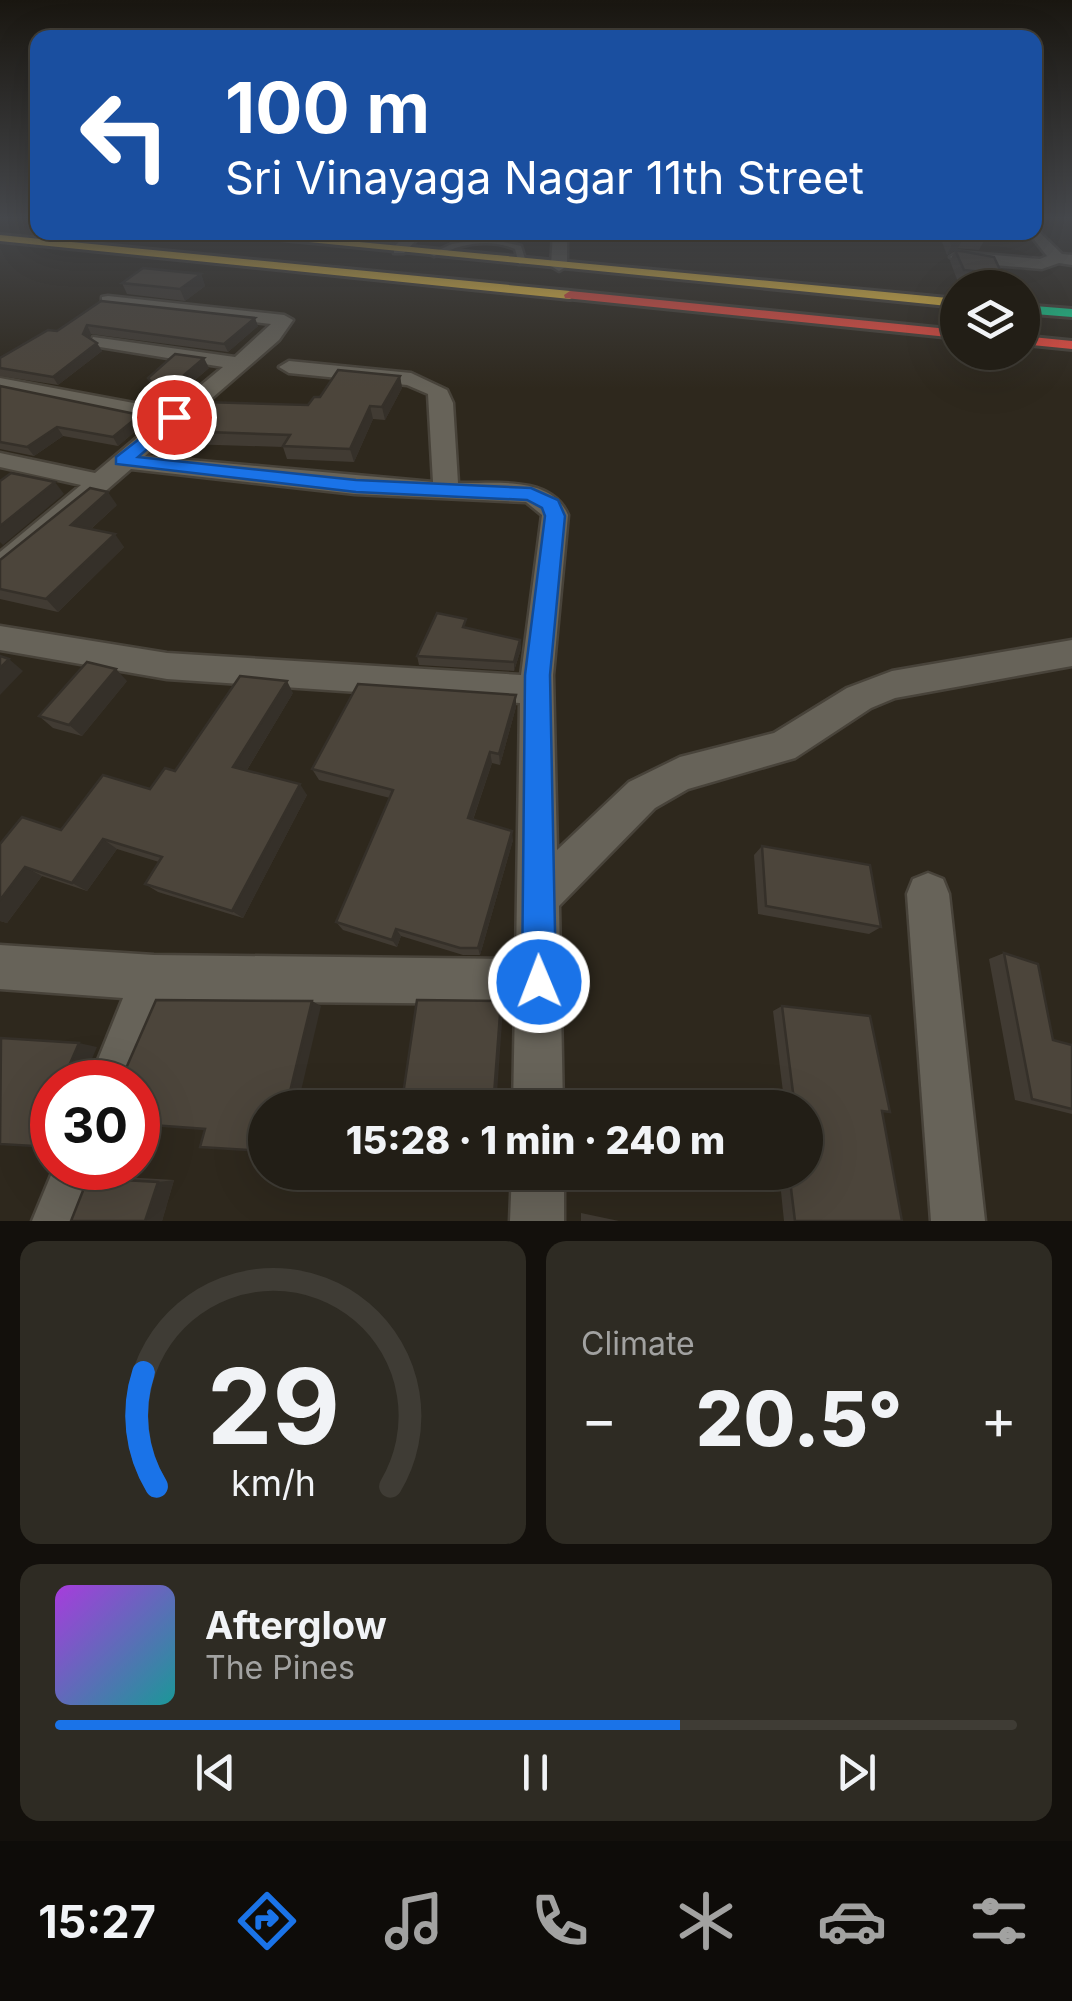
<!DOCTYPE html>
<html lang="en">
<head>
<meta charset="utf-8">
<style>
  body { margin:0; font-family:Inter,sans-serif; background:#2e2b23; color:#f1f3f6; height:100vh; display:flex; flex-direction:column; font-size:38px; white-space:nowrap }
  * { box-sizing:border-box; margin:0 }
  p { font-size:32px; color:#a2a2a1 }
  .icon { flex:none; width:55px; height:55px; fill:none; stroke:currentColor; stroke-width:2; stroke-linecap:round; stroke-linejoin:round }
  .map { position:relative; height:1221px; overflow:hidden }
  .sheet { display:flex; flex-direction:column; gap:20px; padding:20px; background:#13100c; flex:1 }
  .sheet>* { flex:none }
  .hud { position:absolute; left:30px; top:30px; width:1012px; height:210px; border-radius:20px; box-shadow:0 10px 40px #0002,0 0 0 2px #3f3c35; background:#1a4fa0; color:#fff; overflow:hidden }
  .controls { position:absolute; left:940px; top:270px; display:grid; gap:20px }
  .controls a { display:grid; place-items:center; width:100px; height:100px; border-radius:50%; background:#221e16; box-shadow:0 10px 40px #0002,0 0 0 2px #3f3c35; font-size:50px }
  .speed { position:absolute; left:30px; top:1060px; display:flex; gap:20px; font-size:50px; font-weight:700; text-align:center }
  .speed>* { display:grid; place-content:center; width:130px; height:130px; border-radius:50%; background:#221e16; box-shadow:0 10px 40px #0002,0 0 0 2px #3f3c35; line-height:1 }
  .speed .limit { border:15px solid #d22; background:#fff; color:#111 }
  .pin { position:absolute; display:grid; place-items:center; width:85px; height:85px; color:#fff; margin:-42px; border:5px solid #fff; border-radius:50%; box-shadow:0 2px 10px #0007 }
  .me { position:absolute; width:110px; margin:-55px; rotate:359deg; stroke-linejoin:round; filter:drop-shadow(0 0 8px #0008) }
  .turn { display:flex; align-items:center; gap:35px; height:210px; padding:0 30px; font-size:45px }
  .turn .icon { width:130px; height:130px; stroke-width:2.5 }
  .turn b { display:block; font-size:70px; line-height:85px }
  .big { font-size:75px; font-weight:800; line-height:1.1 }
  .sheet .tile { flex:1; display:flex; flex-direction:column; justify-content:center; gap:15px; min-width:0; padding:0 35px; border-radius:20px; background:#2e2b23 }
  .sheet .dial { align-items:center; gap:0 }
  .dial svg { height:260px; overflow:visible; fill:none; stroke:#3f3c35; stroke-width:7; stroke-linecap:round; text-anchor:middle }
  .dial text { fill:#f1f3f6; stroke:none }
  .song { display:flex; align-items:center; gap:30px }
  .cover { width:120px; height:120px; border-radius:15px; background:linear-gradient(135deg,hsl(280 70% 55%),hsl(180 70% 35%)) }
  .played { height:10px; border-radius:5px; background:linear-gradient(90deg,#1a73e8 65%,#3f3c35 65%) }
  .keys { display:flex; justify-content:space-around; direction:ltr }
  .heat { display:flex; justify-content:space-between; align-items:center; font-size:55px; direction:ltr }
  .sheet .tiles { flex:1; display:grid; gap:20px; grid-template-columns:1fr 1fr }
  .tile:last-child { grid-column:span 2 }
  .trip { position:absolute; left:248px; top:1090px; width:575px; height:100px; border-radius:50px; background:#221e16; box-shadow:0 10px 40px #0002,0 0 0 2px #3f3c35; font-weight:800; line-height:100px; text-align:center }
  .tab-bar { display:flex; height:160px; justify-content:space-around; align-items:center; background:#0e0c09; color:#a2a2a1 }
  .tab-bar .icon { width:70px; height:70px }
  .tab-bar .active { color:#1a73e8 }
  .tab-bar b { font-size:45px; color:#f1f3f6 }
  .map>svg:first-child { display:block }
</style>
</head>
<body>
<div class="map">
<svg width="1072" height="1221" viewBox="0 0 1072 1221">
  <rect width="100%" height="100%" fill="#2e281d"/>
  <g fill="none" stroke-linecap="round" stroke-linejoin="round">
    <g stroke="#48433a" stroke-width="5">
      <path id="lane" d="M 487,238 L 521,246 L 526,262 L 519,264 L 515,249 C 486,237 461,245 434,256 L 430,254 L 452,244 Z"/>
    </g>
    <g stroke="#48433a" stroke-width="5">
      <g id="street">
        <polygon points="1035,228 1062,254 1072,255 1072,265 1059,263 1042,269 958,262 950,257 958,252 1040,259 1047,256 1028,232 1035,232"/>
        <polygon points="408,232 424,232 404,253 394,253 394,247"/>
        <polygon points="553,232 567,232 567,266 559,271 551,266"/>
        <path d="M 108,296 L 284,315 L 293,320 L 279,340 L 145,456 L 433,482 L 428,394 L 407,385 L 289,373 L 279,367 L 289,361 L 411,373 L 447,390 L 453,403 L 458,483 C 494,484 551,475 568,515 L 553,675 L 557,850 L 629,782 L 680,757 L 774,733 L 847,688 L 892,671 L 1072,640 L 1072,666 L 895,698 L 871,708 L 795,758 L 688,789 L 655,808 L 559,906 L 563,1108 L 513,1108 L 515,1004 L 168,1001 L 137,1082 L 89,1082 L 123,998 L 0,989 L 0,945 L 154,955 L 516,959 L 520,703 L 167,679 L 0,650 L 0,626 L 167,653 L 521,675 L 542,515 L 526,502 L 355,494 L 131,469 L 10,574 L 0,577 L 0,552 L 81,485 L 0,467 L 0,453 L 95,473 L 158,420 L 0,390 L 0,378 L 171,410 L 223,367 L 100,347 L 91,341 L 93,337 L 235,357 L 271,324 L 102,305 L 102,297 Z"/>
        <polygon points="928,873 943,879 949,894 985,1221 931,1221 907,894 913,879"/>
        <polygon points="54,1168 106,1168 86,1221 32,1221"/>
        <polygon points="512,1172 564,1172 564,1221 510,1221"/>
      </g>
    </g>
    <g stroke="#48433a" stroke-width="6">
      <polygon id="fast" points="1022,305 1072,309 1072,317 1022,313"/>
    </g>
    <g stroke="#48433a" stroke-width="6">
      <g id="slow">
        <polygon points="209,232 254,232 958,299 958,307"/>
        <polygon points="0,235 570,291 576,295 570,299 0,241"/>
      </g>
    </g>
    <g stroke="#48433a" stroke-width="6">
      <g id="jam">
        <polygon points="570,291 958,330 958,338 565,298 564,295"/>
        <polygon points="1022,336 1072,341 1072,349 1022,344"/>
      </g>
    </g>
    <use href="#lane" fill="#676359" fill-rule="evenodd"/>
    <use href="#street" fill="#676359" fill-rule="evenodd"/>
    <use href="#fast" fill="#16e098" fill-rule="evenodd"/>
    <use href="#slow" fill="#ffcf43" fill-rule="evenodd"/>
    <use href="#jam" fill="#f24e42" fill-rule="evenodd"/>
  </g>
  <g fill="#413b33">
    <polygon points="946,232 982,233 985,239 979,250 958,248 955,250 1002,274 996,286 958,282 950,261 955,250 947,255 942,242"/>
    <polygon points="201,274 205,286 185,301 127,294 122,283"/>
    <polygon points="101,301 258,326 228,352 91,334 89,338 102,351 58,385 0,376 0,358 57,331"/>
    <polygon points="209,368 167,404 153,388 148,378"/>
    <polygon points="400,376 402,388 385,420 373,419 354,462 287,459 283,447 186,444 179,431 308,405"/>
    <polygon points="0,386 140,415 145,423 118,446 63,436 34,456 0,449"/>
    <polygon points="117,505 91,529 124,547 58,612 0,599 0,560"/>
    <polygon points="467,628 520,640 521,649 514,671 419,665 417,656"/>
    <polygon points="127,681 82,736 53,728 39,716"/>
    <polygon points="293,693 247,770 307,795 243,918 158,892 145,884 159,862 117,849 87,891 42,876 7,923 0,921 0,844 61,830 150,789"/>
    <polygon points="516,695 516,707 500,765 492,763 473,820 513,840 480,955 463,955 401,936 397,947 343,930 336,922 390,798 319,780 312,769"/>
    <polygon points="762,846 881,927 869,934 758,914 754,855"/>
    <polygon points="1004,953 1053,1040 1072,1045 1072,1114 1015,1100 989,959"/>
    <polygon points="782,1006 890,1112 882,1112 902,1221 784,1221 779,1172 805,1172 805,1108 785,1108 773,1011"/>
    <polygon points="107,1176 174,1180 162,1221 88,1178"/>
    <polygon points="581,1213 619,1221 581,1221"/>
  </g>
  <g fill="#353029">
    <polygon points="964,237 958,248 947,255 952,244"/>
    <polygon points="201,274 205,286 185,301 180,289"/>
    <polygon points="255,318 258,326 228,352 224,344"/>
    <polygon points="87,325 91,334 87,342 83,334"/>
    <polygon points="97,343 102,351 58,385 53,377"/>
    <polygon points="204,358 209,368 167,404 162,394"/>
    <polygon points="400,376 402,388 385,420 382,407"/>
    <polygon points="370,406 373,419 354,462 350,449"/>
    <polygon points="140,415 145,423 118,446 113,437"/>
    <polygon points="57,427 63,436 34,456 27,447"/>
    <polygon points="55,482 64,494 3,545 0,542 0,526"/>
    <polygon points="108,492 117,505 81,538 71,525"/>
    <polygon points="115,534 124,547 58,612 46,599"/>
    <polygon points="520,640 521,649 514,671 514,662"/>
    <polygon points="9,659 23,671 0,695 0,668"/>
    <polygon points="116,669 127,681 82,736 69,725"/>
    <polygon points="287,681 293,693 242,778 233,767"/>
    <polygon points="516,695 516,707 500,765 499,754"/>
    <polygon points="490,752 492,763 470,828 468,818"/>
    <polygon points="300,784 307,795 243,918 232,911"/>
    <polygon points="512,831 513,840 480,955 478,948"/>
    <polygon points="103,839 117,849 87,891 72,883"/>
    <polygon points="25,867 42,876 7,923 0,921 0,900"/>
    <polygon points="396,929 401,936 397,947 392,940"/>
    <polygon points="312,1001 321,1006 297,1108 286,1108"/>
    <polygon points="501,1001 503,1008 496,1108 493,1108"/>
    <polygon points="79,1043 97,1047 82,1082 62,1082"/>
    <polygon points="52,1104 52,1146 34,1146"/>
    <polygon points="174,1180 162,1221 145,1221 158,1182"/>
  </g>
  <g fill="#4c453b" stroke="#353029" stroke-width="2.5">
    <polygon points="947,232 982,233 985,239 964,237 952,244"/>
    <polygon points="955,250 994,257 1002,274 964,270"/>
    <polygon points="143,268 201,274 180,289 122,283"/>
    <polygon points="101,301 255,318 224,344 87,325 83,334 97,343 53,377 0,368 0,358 48,330 57,331"/>
    <polygon points="175,354 204,358 162,394 148,378"/>
    <polygon points="338,370 400,376 382,407 370,406 350,449 283,446 290,435 179,431 202,402 308,405 314,397 320,397"/>
    <polygon points="0,386 140,415 113,437 57,427 27,447 0,442"/>
    <polygon points="11,473 55,482 0,526 0,481"/>
    <polygon points="90,488 108,492 71,525 115,534 46,599 0,589 0,560"/>
    <polygon points="437,613 466,619 463,627 520,640 514,662 417,656"/>
    <polygon points="0,656 9,659 0,668"/>
    <polygon points="87,662 116,669 69,725 39,716"/>
    <polygon points="240,676 287,681 233,767 300,784 232,911 145,884 162,857 103,839 72,883 25,867 0,900 0,844 22,817 61,830 103,775 150,789 165,768 175,771"/>
    <polygon points="358,684 516,695 499,754 490,752 468,818 512,831 478,948 460,948 396,929 392,940 336,922 393,790 312,769"/>
    <polygon points="762,846 870,865 881,927 766,906"/>
    <polygon points="1004,953 1038,964 1053,1040 1072,1045 1072,1109 1032,1099"/>
    <polygon points="156,1000 312,1001 286,1108 265,1108 265,1151 200,1147 205,1129 138,1124 138,1082 120,1082"/>
    <polygon points="417,1000 501,1001 493,1108 401,1108"/>
    <polygon points="782,1006 870,1016 890,1112 882,1111 902,1221 795,1221 789,1172 805,1172 805,1108 795,1108"/>
    <polygon points="1,1038 79,1043 62,1082 52,1082 52,1104 34,1146 0,1144"/>
    <polygon points="391,1172 488,1172 487,1184 391,1177"/>
    <polygon points="88,1178 158,1182 145,1221 71,1221"/>
  </g>
  <linearGradient id="sky" x2="0" y2="1"><stop stop-color="#191610"/><stop offset="0.56" stop-color="#46484c"/><stop offset="1" stop-color="#46484c" stop-opacity="0"/></linearGradient>
  <rect width="1072" height="389" fill="url(#sky)"/>
  <polygon fill="#1a73e8" stroke="#114b97" stroke-width="2.5" points="174,412 180,414 180,421 138,457 356,480 531,488 558,500 565,516 550,675 556,982 551,994 539,999 527,994 522,982 525,675 545,516 542,508 527,500 356,492 116,464 116,457"/>
</svg>
<div class="controls">
<a><svg class="icon" aria-label="layers" viewBox="0 0 24 24"><path d="M12 4l9 5-9 5-9-5zM3 14l9 5 9-5"/></svg></a>
</div>
<div class="speed"><div class="limit">30</div></div>
<div class="pin" style="left:174px;top:417px;background:#d93025"><svg class="icon" aria-label="arrive" viewBox="0 0 24 24"><path d="M6 21V4h12l-3 4 3 4H6"/></svg></div>
<svg class="me" style="left:539px;top:982px" viewBox="-20 -20 40 40"><circle r="17" fill="#1a73e8" stroke="#fff" stroke-width="3"/><path d="M0-11L8 9 0 5-8 9z" fill="#fff"/></svg>
<div class="trip">15:28 · 1 min · 240 m</div>
<div class="hud">
<div class="turn"><svg class="icon" aria-label="left" viewBox="0 0 24 24"><path d="M17 20v-9H6M10 6l-5 5 5 5"/></svg><div><b>100 m</b>Sri Vinayaga Nagar 11th Street</div></div>
</div>
</div>
<section class="sheet">
<div class="tiles">
<div class="tile dial"><svg viewBox="0 0 100 80">
<path d="M14 69A42 42 0 1 1 86 69"/>
<path d="M14 69A42 42 0 0 1 10 34" stroke="#1a73e8"/>
<text x="50" y="56" font-size="32" font-weight="700">29</text>
<text x="50" y="72" font-size="11">km/h</text>
</svg></div>
<div class="tile"><p>Climate</p>
<div class="heat"><a>−</a><b class="big">20.5°</b><a>+</a></div>
</div>
<div class="tile">
<div class="song"><i class="cover"></i><div><b>Afterglow</b><p>The Pines</p></div></div>
<div class="played"></div>
<div class="keys"><svg class="icon" aria-label="previous" viewBox="0 0 24 24"><path d="M18 5L8 12l10 7zM5 5v14"/></svg><svg class="icon" aria-label="pause" viewBox="0 0 24 24"><path d="M8 5v14M16 5v14"/></svg><svg class="icon" aria-label="next" viewBox="0 0 24 24"><path d="M6 5l10 7-10 7zM19 5v14"/></svg></div>
</div>
</div>
</section>
<nav class="tab-bar">
<b>15:27</b>
<svg class="icon active" aria-label="directions" viewBox="0 0 24 24"><path d="M12 3l9 9-9 9-9-9zM9 14v-3h6M13 9l2 2-2 2"/></svg>
<svg class="icon" aria-label="music" viewBox="0 0 24 24"><path d="M9 18V5l10-2v13"/><circle cx="6" cy="18" r="3"/><circle cx="16" cy="16" r="3"/></svg>
<svg class="icon" aria-label="phone" viewBox="0 0 24 24"><path d="M5 4h4l2 5-3 2q2 4 5 5l2-3 5 2v4C11 20 4 13 5 4z"/></svg>
<svg class="icon" aria-label="climate" viewBox="0 0 24 24"><path d="M12 3v18M4 7l16 10M4 17L20 7"/></svg>
<svg class="icon" aria-label="car" viewBox="0 0 24 24"><path d="M5 17H2v-5l4-1 3-4h7l3 4 3 1v5h-3M9 17h6M6 11h13"/><circle cx="7" cy="17" r="2"/><circle cx="17" cy="17" r="2"/></svg>
<svg class="icon" aria-label="filters" viewBox="0 0 24 24"><path d="M4 7h16M4 17h16"/><circle cx="9" cy="7" r="2"/><circle cx="15" cy="17" r="2"/></svg>
</nav>
</body>
</html>
